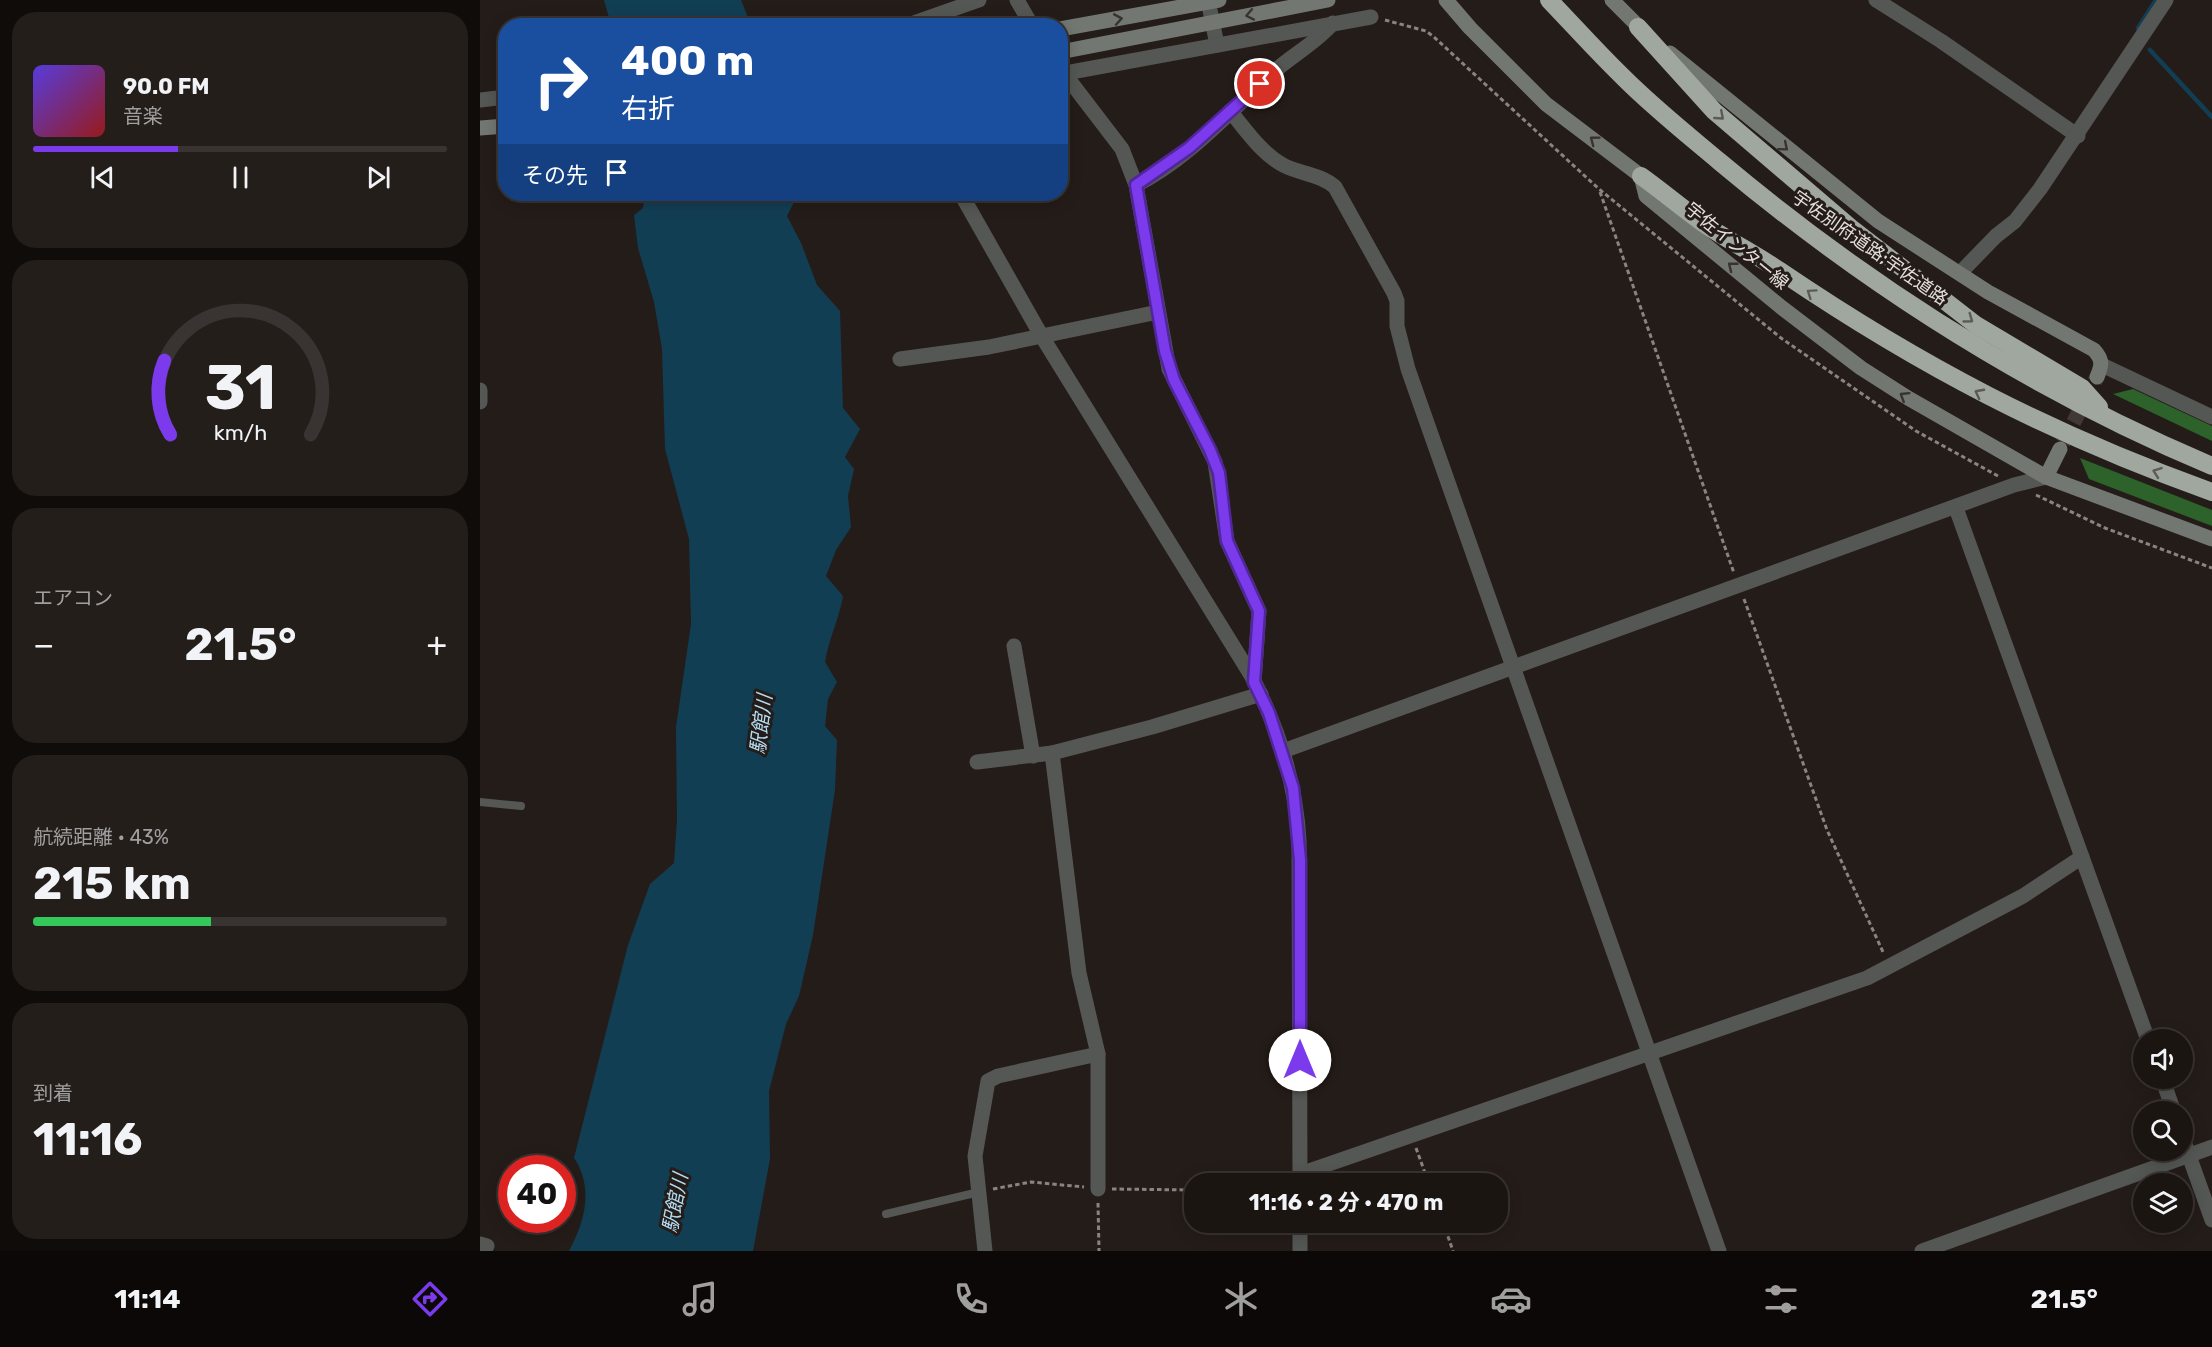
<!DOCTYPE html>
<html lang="ja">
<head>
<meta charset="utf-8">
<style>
  body { margin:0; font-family:Rubik,"Noto Sans JP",sans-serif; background:#241e1b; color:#f1f3f6; height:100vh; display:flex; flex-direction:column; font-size:22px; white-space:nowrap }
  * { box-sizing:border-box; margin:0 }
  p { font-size:20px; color:#a09f9f }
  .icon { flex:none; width:33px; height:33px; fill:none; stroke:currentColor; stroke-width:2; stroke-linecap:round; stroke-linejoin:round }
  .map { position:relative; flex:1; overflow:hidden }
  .side { display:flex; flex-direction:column; gap:12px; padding:12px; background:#0f0c0a; width:480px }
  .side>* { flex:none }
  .hud { position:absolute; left:18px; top:18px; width:570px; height:183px; border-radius:24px; box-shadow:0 3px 15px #0003,0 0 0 2px #393432; background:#1a4fa0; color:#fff; overflow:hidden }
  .tools { position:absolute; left:1653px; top:1029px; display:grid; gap:12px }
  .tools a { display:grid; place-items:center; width:60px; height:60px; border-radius:50%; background:#1b1512; box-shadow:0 3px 15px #0003,0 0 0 2px #393432; font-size:30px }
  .speed { position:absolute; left:18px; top:1155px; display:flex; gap:12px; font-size:30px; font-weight:700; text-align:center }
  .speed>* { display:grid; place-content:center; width:78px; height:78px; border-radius:50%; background:#1b1512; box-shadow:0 3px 15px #0003,0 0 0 2px #393432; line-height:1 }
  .speed .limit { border:9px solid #d22; background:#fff; color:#111 }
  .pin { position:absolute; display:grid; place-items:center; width:51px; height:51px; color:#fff; margin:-26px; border:3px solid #fff; border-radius:50%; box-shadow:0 2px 6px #0007 }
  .me { position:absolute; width:66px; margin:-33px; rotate:0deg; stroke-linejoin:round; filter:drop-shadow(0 0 4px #0008) }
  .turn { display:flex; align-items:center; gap:21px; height:126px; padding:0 24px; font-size:27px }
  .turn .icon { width:78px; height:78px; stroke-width:2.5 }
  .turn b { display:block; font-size:42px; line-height:51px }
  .then { display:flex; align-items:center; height:57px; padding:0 24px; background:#0003; gap:12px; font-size:22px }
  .big { font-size:45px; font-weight:700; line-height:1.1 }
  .side .card { flex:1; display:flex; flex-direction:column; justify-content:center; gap:9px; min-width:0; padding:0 21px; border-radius:24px; background:#241e1b }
  .side .dial { align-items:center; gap:0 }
  .dial svg { height:156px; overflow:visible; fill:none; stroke:#393432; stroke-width:7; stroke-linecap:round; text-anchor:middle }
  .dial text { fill:#f1f3f6; stroke:none }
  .song { display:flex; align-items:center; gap:18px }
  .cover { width:72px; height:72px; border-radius:9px; background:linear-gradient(135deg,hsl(250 70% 55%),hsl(0 70% 35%)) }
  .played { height:6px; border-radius:3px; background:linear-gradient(90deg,#7c3aed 35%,#393432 35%) }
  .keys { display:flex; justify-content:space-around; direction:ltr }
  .heat { display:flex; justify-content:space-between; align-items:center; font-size:33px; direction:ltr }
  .charge { height:9px; border-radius:4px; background:linear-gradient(90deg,#34c759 43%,#393432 0) }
  .trip { position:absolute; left:704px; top:1173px; width:324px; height:60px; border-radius:24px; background:#1b1512; box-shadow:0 3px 15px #0003,0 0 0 2px #393432; font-weight:700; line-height:60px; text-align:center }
  .menu { display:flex; height:96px; justify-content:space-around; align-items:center; background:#0b0807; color:#a09f9f }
  .menu .icon { width:42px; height:42px }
  .menu .selected { color:#7c3aed }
  .menu b { font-size:27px; color:#f1f3f6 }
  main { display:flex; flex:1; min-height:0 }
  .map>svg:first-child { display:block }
</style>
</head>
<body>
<main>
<section class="side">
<div class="card">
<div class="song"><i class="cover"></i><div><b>90.0 FM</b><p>音楽</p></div></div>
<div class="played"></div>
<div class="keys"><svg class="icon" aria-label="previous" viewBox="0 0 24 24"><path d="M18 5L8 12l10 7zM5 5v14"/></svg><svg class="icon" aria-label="pause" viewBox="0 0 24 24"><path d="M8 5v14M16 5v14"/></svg><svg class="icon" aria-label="next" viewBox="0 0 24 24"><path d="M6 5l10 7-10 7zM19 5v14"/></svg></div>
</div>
<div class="card dial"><svg viewBox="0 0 100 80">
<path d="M14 69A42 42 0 1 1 86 69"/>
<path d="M14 69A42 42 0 0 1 11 31" stroke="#7c3aed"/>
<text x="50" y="56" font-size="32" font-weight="700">31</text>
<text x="50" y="72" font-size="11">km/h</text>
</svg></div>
<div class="card"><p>エアコン</p>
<div class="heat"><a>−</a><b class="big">21.5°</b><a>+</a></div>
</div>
<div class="card"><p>航続距離 · 43%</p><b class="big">215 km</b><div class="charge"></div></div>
<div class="card"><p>到着</p><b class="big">11:16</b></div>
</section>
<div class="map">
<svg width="1732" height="1251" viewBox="0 0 1732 1251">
  <rect width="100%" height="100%" fill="#241c18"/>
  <g fill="#2d622b">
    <polygon points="1653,389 1732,426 1732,441 1633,394"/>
    <polygon points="1600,458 1732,510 1732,526 1609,479"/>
  </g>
  <g fill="#123e54">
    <polygon points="124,0 261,0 271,25 131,25"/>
    <path d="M 165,194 L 318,194 L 307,216 L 321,243 L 337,285 L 360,311 L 363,408 L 380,429 L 365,457 L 374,469 L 368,496 L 371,527 L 356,550 L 346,576 L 363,596 C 359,619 349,638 345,662 L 357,682 L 348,699 L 345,726 L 357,740 L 355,790 L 333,935 L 319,996 L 306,1024 L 289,1091 L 290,1159 L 273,1251 L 89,1251 C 105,1221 114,1188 94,1158 L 148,945 L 170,884 L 194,863 L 197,820 L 196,727 L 211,624 L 209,539 L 185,449 L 182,349 L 174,302 L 158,248 L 154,215 L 163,208 Z"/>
  </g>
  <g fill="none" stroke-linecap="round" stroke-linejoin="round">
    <g stroke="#123e54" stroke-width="4.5">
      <polyline points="1658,28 1676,0"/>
      <polyline points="1670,50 1732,117"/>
    </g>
    <polyline stroke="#413935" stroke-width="15" stroke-dasharray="15 8" stroke-linecap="butt" points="1583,443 1617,377"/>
    <g stroke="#8a837f" stroke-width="3" stroke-dasharray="4.5 3" stroke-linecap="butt">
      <polyline points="905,20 946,31 954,37 1119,189 1301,338 1436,431 1518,476"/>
      <polyline points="1120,192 1254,573"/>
      <polyline points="1556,495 1625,528 1732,568"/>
      <polyline points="1264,599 1347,830 1403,952"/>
      <polyline points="936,1148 949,1184"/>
      <polyline points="513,1189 551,1182 604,1187"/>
      <polyline points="632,1189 714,1190"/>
      <polyline points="618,1203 619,1251"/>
      <polyline points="963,1222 973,1251"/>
    </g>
    <g stroke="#545754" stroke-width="8">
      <polyline points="0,802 41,806"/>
      <polyline points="406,1214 499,1192"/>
    </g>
    <g stroke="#545754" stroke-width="15">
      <polyline points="537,0 552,26"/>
      <polyline points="728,0 737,45"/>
      <polyline points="1396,0 1461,41 1598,136"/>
      <polyline points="425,26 499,0"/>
      <polyline points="580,68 642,149 656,185 689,369 735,462 747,541 779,611 774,682"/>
      <polyline points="580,74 891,17"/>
      <polyline points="0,100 26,97"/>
      <path d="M 750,111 C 766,130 781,153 803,165 C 820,174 840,174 855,187 L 914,293 L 917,301 L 917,326 L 928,369 L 1239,1251"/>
      <path d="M 656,185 C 710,158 751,109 796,70 C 814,54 837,42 853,23"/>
      <polyline points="1480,273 1516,236 1535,221 1560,189 1686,0"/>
      <polyline points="420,359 509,347 678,312"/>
      <polyline points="1622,365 1732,417"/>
      <polyline points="0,390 0,402"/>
      <polyline points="1476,508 1668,1040"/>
      <polyline points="534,646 553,756"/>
      <polyline points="803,751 1534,485 1566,477"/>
      <polyline points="572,753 599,973 618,1054 618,1189"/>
      <polyline points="497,762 572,753 672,727 781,694"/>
      <polyline points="1682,1078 1694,1112"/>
      <polyline points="1702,1136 1732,1220"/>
      <polyline points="820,1174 1387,978 1543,896 1602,857"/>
      <polyline points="0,1244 7,1246"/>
      <polyline points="505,1251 495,1156 508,1081 518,1076 618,1054"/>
      <polyline points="1442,1251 1732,1147"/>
    </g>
    <g stroke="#545754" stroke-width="15">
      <path d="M 481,194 L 561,335 L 771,675 C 798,727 816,782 819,841 L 820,1184"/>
      <polyline points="820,1251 820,1222"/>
    </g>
    <g stroke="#737772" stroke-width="15">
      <polyline points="966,0 990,28 1066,104 1161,176 1166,196 1301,307 1381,368 1428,398 1566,477 1732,539"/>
      <polyline points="1132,0 1166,34"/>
      <polyline points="580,29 739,0"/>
      <polyline points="580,52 848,0"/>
      <path d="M 1190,53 L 1398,221 L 1508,292 L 1614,350 C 1623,360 1622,365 1617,377"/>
      <polyline points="0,128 26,126"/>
      <polyline points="1566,477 1580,449"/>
    </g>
    <g stroke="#a0a79f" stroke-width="18">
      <path d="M 1069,0 C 1094,26 1118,53 1144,78 C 1174,108 1208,135 1240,162 C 1388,286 1554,391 1732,466"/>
      <polyline points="1158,27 1234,111 1371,228 1496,325 1602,388 1619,407"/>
      <path d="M 1161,176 C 1182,191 1202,208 1223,223 C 1247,240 1275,254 1300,271 C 1440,366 1572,435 1732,492"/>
    </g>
  </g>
  <defs><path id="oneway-chevron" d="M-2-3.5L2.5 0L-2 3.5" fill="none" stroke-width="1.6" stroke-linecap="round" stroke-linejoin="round" transform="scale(1.5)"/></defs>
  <g stroke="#38332e">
    <use href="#oneway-chevron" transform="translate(770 15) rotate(169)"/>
    <use href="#oneway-chevron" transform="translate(638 19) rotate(-10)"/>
    <use href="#oneway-chevron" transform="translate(1114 140) rotate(-143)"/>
    <use href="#oneway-chevron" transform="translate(1304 147) rotate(40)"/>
    <use href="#oneway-chevron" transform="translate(1252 266) rotate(-142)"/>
    <use href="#oneway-chevron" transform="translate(1424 396) rotate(-148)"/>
  </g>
  <g stroke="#5c5b55">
    <use href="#oneway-chevron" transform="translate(1240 116) rotate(41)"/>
    <use href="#oneway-chevron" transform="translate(1331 293) rotate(-145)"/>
    <use href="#oneway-chevron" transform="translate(1489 319) rotate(36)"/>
    <use href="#oneway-chevron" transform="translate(1499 393) rotate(-152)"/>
    <use href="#oneway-chevron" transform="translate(1677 472) rotate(-160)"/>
  </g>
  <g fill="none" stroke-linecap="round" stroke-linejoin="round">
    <g stroke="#51269a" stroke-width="15">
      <polyline id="route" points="780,84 709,148 656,185 685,351 694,380 730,450 739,473 747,541 779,611 774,682 789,713 813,788 820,860 820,1060"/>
    </g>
    <use href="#route" stroke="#7c3aed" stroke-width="10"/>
  </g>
  <g text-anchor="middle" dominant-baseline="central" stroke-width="6" stroke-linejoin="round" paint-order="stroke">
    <g font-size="18" fill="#e5dfdc" stroke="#241c18">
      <text transform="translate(1257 246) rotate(39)">宇佐インター線</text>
      <text transform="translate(1390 248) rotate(35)">宇佐別府道路;宇佐道路</text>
    </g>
    <g font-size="20" font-style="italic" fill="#b4dcf3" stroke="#241c18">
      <text transform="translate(281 724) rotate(-83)">駅館川</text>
      <text transform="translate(195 1203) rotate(-79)">駅館川</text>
    </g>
  </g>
</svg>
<div class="tools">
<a><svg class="icon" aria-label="sound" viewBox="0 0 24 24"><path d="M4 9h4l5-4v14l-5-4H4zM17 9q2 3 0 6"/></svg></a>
<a><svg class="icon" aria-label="search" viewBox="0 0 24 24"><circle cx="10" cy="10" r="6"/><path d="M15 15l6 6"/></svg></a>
<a><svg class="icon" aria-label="layers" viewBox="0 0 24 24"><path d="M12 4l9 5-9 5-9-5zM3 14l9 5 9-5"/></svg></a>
</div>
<div class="speed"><div class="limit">40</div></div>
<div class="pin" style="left:780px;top:84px;background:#d93025"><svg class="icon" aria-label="arrive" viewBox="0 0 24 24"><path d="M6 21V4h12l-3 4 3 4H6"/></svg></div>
<svg class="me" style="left:820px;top:1060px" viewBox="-20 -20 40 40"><circle r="19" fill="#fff"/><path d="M0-13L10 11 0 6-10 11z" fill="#7c3aed"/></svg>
<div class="trip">11:16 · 2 分 · 470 m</div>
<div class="hud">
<div class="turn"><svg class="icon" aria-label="right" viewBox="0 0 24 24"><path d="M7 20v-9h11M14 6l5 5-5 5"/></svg><div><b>400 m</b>右折</div></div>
<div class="then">その先<svg class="icon" aria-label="arrive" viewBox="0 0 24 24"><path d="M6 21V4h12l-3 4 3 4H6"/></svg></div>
</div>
</div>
</main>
<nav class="menu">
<b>11:14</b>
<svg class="icon selected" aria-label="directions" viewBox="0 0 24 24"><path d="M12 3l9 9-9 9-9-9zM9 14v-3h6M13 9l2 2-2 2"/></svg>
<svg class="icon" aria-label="music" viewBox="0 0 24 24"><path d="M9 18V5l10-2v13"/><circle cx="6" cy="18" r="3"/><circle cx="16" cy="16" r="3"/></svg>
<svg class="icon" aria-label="phone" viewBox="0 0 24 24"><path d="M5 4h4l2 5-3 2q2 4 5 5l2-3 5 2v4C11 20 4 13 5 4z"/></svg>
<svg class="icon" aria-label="climate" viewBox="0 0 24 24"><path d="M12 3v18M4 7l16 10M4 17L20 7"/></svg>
<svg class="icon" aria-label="car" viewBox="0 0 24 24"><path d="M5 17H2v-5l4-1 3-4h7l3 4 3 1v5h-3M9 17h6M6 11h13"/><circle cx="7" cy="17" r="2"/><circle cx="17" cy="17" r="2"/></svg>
<svg class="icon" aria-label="filters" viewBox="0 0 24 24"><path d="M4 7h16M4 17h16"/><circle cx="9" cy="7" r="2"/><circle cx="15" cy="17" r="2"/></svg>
<b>21.5°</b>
</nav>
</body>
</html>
